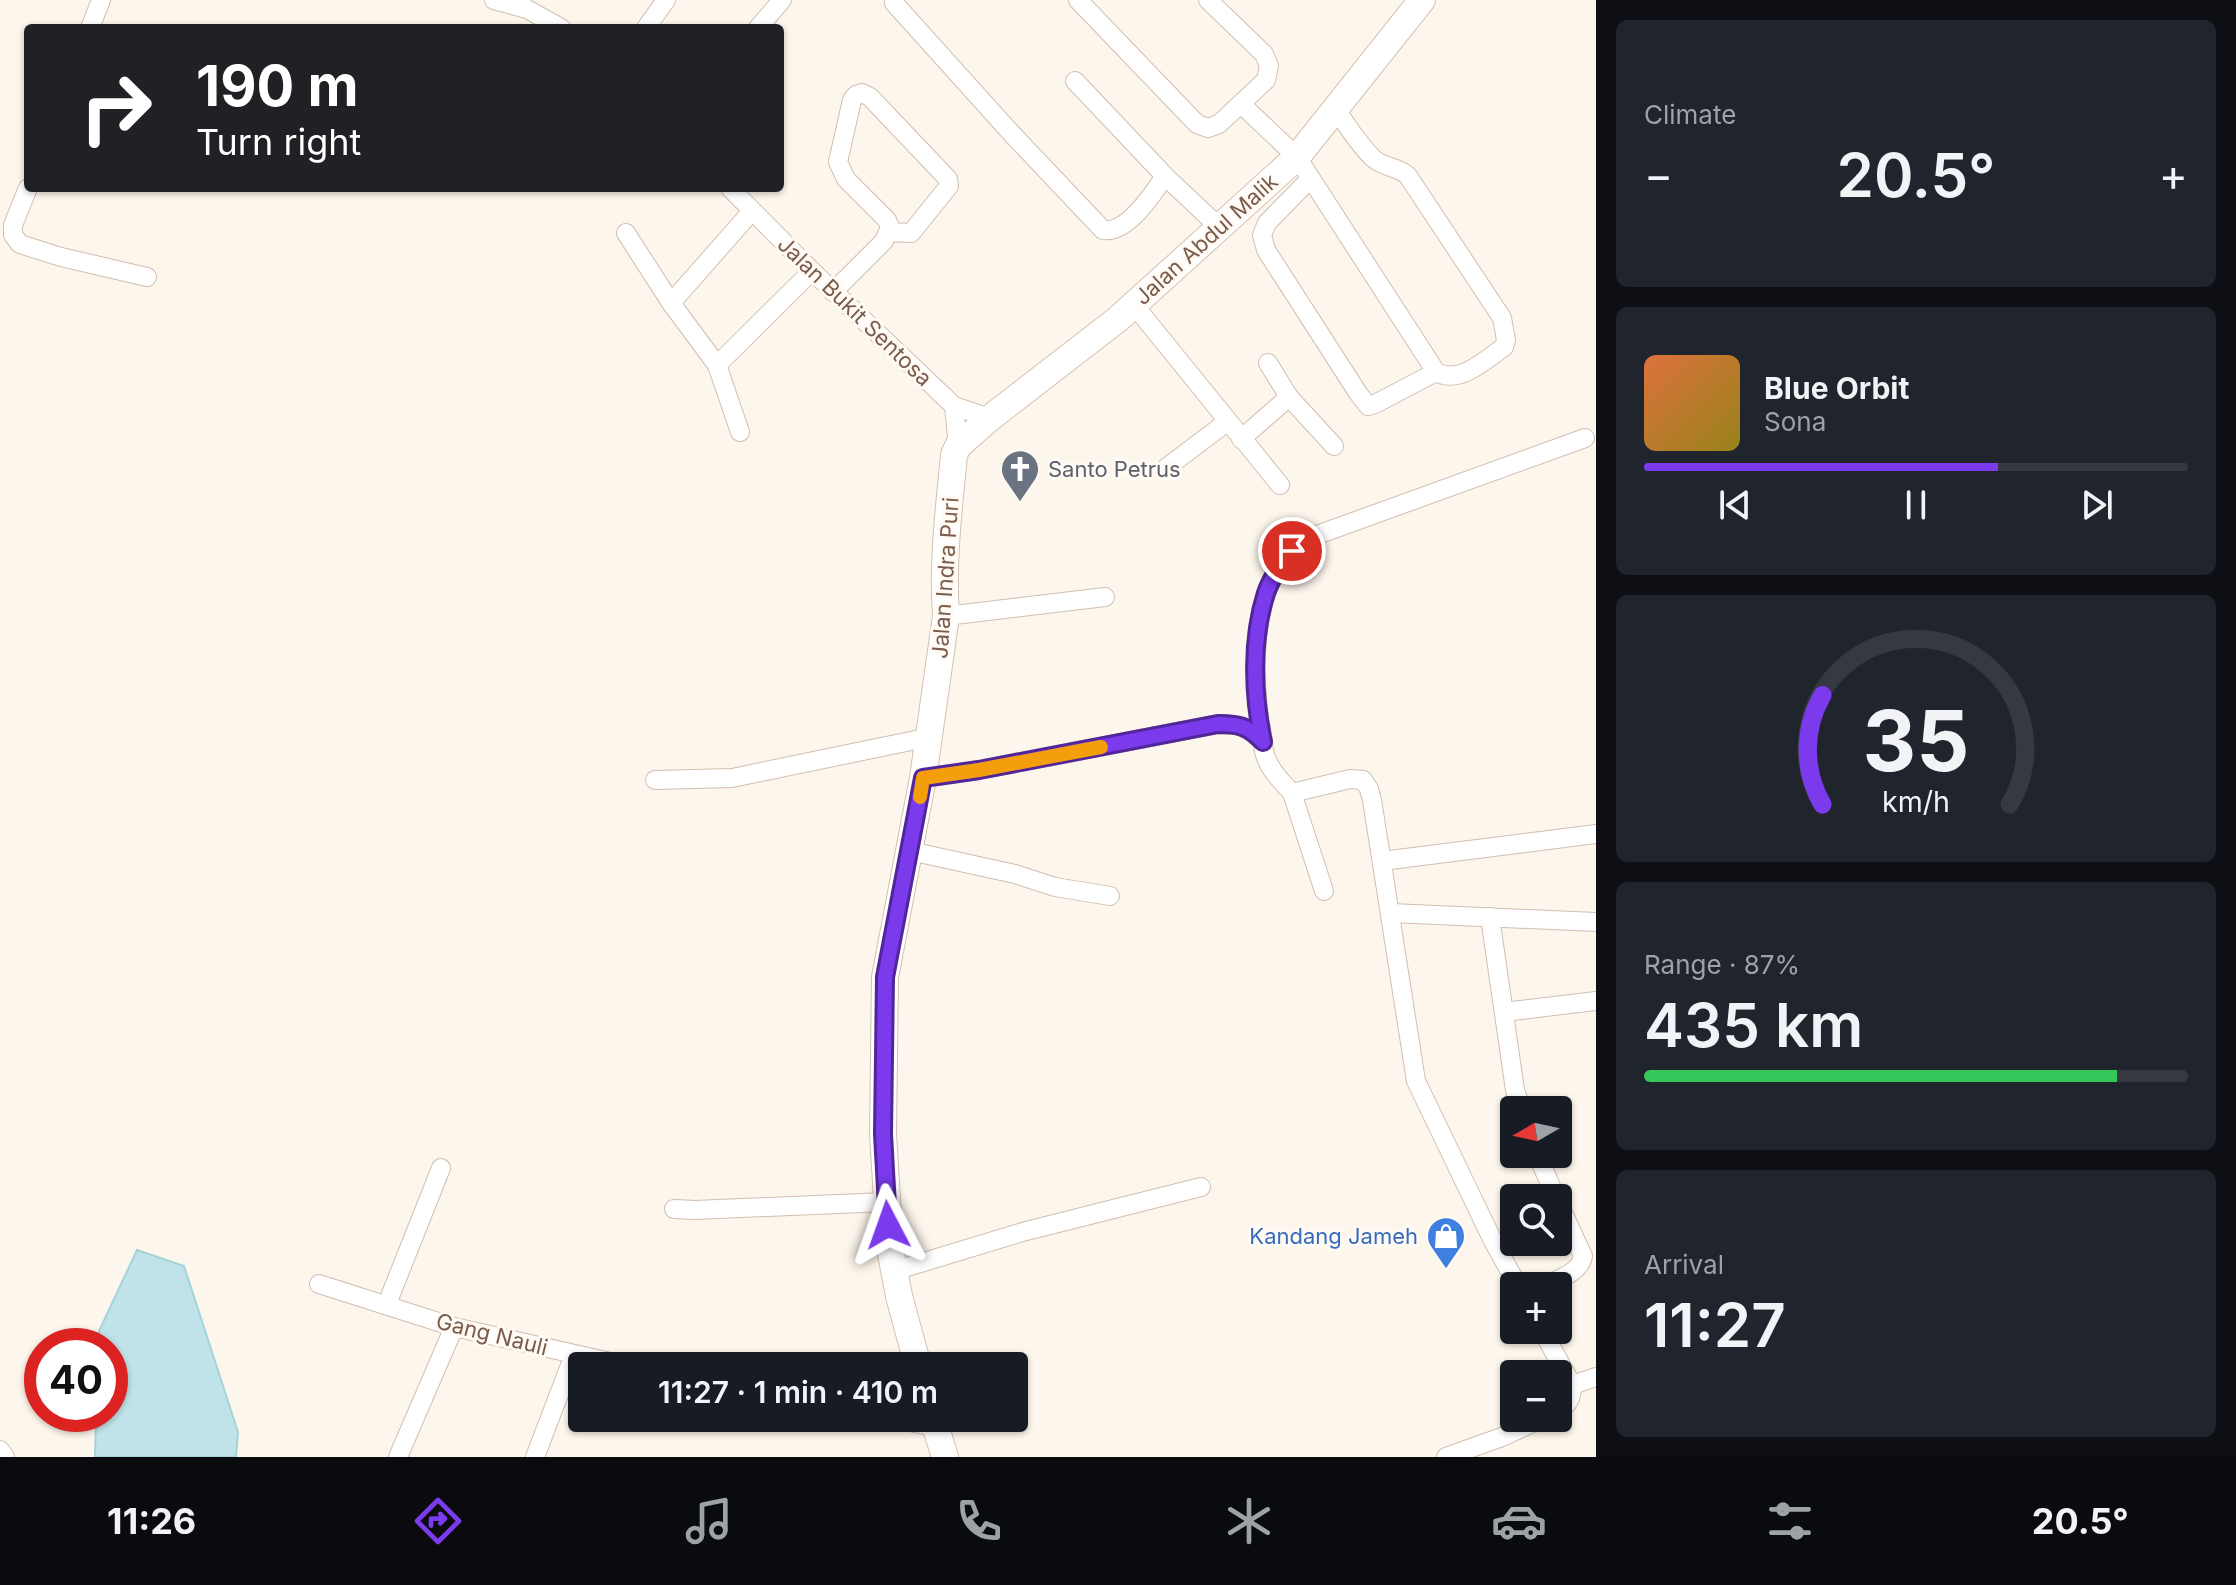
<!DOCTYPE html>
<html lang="en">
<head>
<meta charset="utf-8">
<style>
  body { margin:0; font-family:Inter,sans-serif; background:#20242c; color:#f1f3f6; height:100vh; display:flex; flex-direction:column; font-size:30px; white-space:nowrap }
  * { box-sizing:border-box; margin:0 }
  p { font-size:26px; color:#9ea1a6 }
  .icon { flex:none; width:44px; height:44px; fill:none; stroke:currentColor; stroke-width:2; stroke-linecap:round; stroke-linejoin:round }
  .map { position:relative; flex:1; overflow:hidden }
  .sheet { display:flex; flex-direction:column; gap:20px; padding:20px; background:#0d0f14; width:640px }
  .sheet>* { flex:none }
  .banner { position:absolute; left:24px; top:24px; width:760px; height:168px; border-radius:8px; box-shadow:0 2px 6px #0004; background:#202124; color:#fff; overflow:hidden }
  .needle { width:52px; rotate:261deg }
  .controls { position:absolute; left:1500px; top:1096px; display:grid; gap:16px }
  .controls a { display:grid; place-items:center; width:72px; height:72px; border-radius:8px; background:#171b24; box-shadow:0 2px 6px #0004; font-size:40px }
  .speed { position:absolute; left:24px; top:1328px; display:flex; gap:16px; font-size:40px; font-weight:700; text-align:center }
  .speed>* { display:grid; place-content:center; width:104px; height:104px; border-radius:50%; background:#171b24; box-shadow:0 2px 6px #0004; line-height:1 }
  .speed .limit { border:12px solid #d22; background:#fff; color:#111 }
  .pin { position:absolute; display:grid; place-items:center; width:68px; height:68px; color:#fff; margin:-34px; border:4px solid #fff; border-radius:50%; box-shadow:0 2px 8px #0007 }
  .me { position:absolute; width:88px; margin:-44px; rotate:356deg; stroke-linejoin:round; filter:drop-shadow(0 0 6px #0008) }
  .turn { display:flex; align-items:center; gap:28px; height:168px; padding:0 40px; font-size:36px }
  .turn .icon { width:104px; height:104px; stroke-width:2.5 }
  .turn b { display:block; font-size:56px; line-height:68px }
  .big { font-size:60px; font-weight:600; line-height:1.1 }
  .sheet .widget { flex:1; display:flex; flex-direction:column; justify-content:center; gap:12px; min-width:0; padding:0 28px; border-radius:12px; background:#20242c }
  .sheet .dial { align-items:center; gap:0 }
  .dial svg { height:208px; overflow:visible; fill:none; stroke:#363941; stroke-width:7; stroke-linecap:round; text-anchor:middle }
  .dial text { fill:#f1f3f6; stroke:none }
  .song { display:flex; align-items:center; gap:24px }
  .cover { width:96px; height:96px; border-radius:12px; background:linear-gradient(135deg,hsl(20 70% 55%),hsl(50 70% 35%)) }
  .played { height:8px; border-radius:4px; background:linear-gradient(90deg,#7c3aed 65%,#363941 65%) }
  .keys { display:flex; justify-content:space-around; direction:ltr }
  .heat { display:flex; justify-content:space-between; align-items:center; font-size:44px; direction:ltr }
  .charge { height:12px; border-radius:6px; background:linear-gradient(90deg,#34c759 87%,#363941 0) }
  .trip { position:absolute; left:568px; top:1352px; width:460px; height:80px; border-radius:8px; background:#171b24; box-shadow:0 2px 6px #0004; font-weight:600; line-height:80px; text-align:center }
  .tab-bar { display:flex; height:128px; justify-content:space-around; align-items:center; background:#090b0e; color:#9ea1a6 }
  .tab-bar .icon { width:56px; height:56px }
  .tab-bar .active { color:#7c3aed }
  .tab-bar b { font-size:36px; color:#f1f3f6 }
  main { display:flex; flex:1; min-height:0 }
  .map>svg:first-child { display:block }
</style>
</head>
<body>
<main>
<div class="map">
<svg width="1596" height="1457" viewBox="0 0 1596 1457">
  <rect width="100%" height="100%" fill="#fdf6ec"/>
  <polygon fill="#bfe3e8" stroke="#a5d3da" stroke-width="2" points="137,1250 184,1266 238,1432 236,1457 95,1457 96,1414 110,1414 110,1346 98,1346 99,1331"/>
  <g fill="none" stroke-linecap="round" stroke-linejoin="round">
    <g stroke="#d1beb0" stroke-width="20">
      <g id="street">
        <polyline points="494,0 527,9 561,28"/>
        <polyline points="1078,0 1197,124 1208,128 1219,124 1266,80 1269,66 1264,54 1208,0"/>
        <path d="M 894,3 L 1012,134 L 1103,230 C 1127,234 1153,194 1165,176"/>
        <polyline points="90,28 101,0"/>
        <polyline points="646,28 666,0"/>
        <polyline points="758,28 782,0"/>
        <polyline points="1075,81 1165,176 1220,228"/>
        <path d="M 1241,104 L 1297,157 L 1436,372 C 1460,385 1485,360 1504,347 L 1506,340 L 1502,318 L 1408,176 C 1398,166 1383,168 1373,158 C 1359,145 1347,125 1336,110"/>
        <polyline points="1310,179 1267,223 1262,235 1266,250 1358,393 1368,406 1375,404 1436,372"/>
        <polyline points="28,188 13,225 13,235 20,244 61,257 147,277"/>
        <polyline points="730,188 812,271 954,406 990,418"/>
        <polyline points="626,233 671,303 717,365 740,432"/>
        <polyline points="833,292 884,241 890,227 887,220 846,179 838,162 852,100 856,95 862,93 870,97 948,179 949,186 911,233 889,232"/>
        <polyline points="671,303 752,211"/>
        <polyline points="1134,305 1280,485"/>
        <polyline points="1268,363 1289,397"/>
        <polyline points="717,365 812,271"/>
        <polyline points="954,406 958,446"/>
        <polyline points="1241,439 1289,397 1334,446"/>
        <polyline points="1166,468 1227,422"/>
        <polyline points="946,616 1105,597"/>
        <path d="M 1263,740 C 1253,690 1249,610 1280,566 C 1287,555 1297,547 1306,539 L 1585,438"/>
        <path d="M 923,778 L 979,770 L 1218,724 C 1239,724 1248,726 1263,742 C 1263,763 1278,778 1292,793 L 1350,779 L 1363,780 L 1369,789 L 1372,800 L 1416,1081 L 1493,1241 L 1518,1286"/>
        <polyline points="655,780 732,778 930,737"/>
        <polyline points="1292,793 1324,891"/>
        <polyline points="910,851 1015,874 1055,887 1110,896"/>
        <polyline points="1382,861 1596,834"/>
        <polyline points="1391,913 1596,922"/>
        <polyline points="1490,917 1515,1090 1522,1110"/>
        <polyline points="1504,1012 1596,1001"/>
        <polyline points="1537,1154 1556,1198"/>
        <polyline points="674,1209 695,1210 886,1202"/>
        <polyline points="894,1271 1026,1231 1201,1187"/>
        <polyline points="319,1284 454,1327 628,1366"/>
        <path d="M 1544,1286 C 1558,1279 1580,1273 1583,1256 L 1558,1202"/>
        <polyline points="387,1304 441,1168"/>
        <path d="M 1542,1330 L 1572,1385 C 1572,1397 1569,1405 1558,1411"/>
        <polyline points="1572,1385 1596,1377"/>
        <polyline points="890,1418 935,1427"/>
        <polyline points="0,1450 5,1457"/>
        <polyline points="398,1457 454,1327"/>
        <polyline points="535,1457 574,1355"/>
        <polyline points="1446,1457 1502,1437 1543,1418"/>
      </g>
    </g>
    <g stroke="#d6c0b0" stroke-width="28">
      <g id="secondary">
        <path d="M 918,1366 L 899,1296 L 890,1249 L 883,1134 L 885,977 L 923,778 L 946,616 C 942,562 949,508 954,455 L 958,446 L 990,418 L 1118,319 L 1297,157 L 1422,0"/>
        <polyline points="933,1418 945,1457"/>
      </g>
    </g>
    <use href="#street" stroke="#fff" stroke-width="18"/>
    <use href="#secondary" stroke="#fff" stroke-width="26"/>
  </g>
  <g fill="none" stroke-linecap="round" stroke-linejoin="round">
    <g stroke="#51269a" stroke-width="20">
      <path id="route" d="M 888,1225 L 883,1134 L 885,977 L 923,778 L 979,770 L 1218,724 C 1239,724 1248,726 1263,742 C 1253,695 1251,640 1266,593 C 1271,578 1281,564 1292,551"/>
    </g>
    <use href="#route" stroke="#7c3aed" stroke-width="14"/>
    <polyline stroke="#f59e0b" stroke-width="14" points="920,797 923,778 979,770 1101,747"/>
  </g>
  <defs>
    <g id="church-pin" transform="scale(2)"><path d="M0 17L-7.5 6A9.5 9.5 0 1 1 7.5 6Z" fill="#6b7280" stroke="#fffaf3"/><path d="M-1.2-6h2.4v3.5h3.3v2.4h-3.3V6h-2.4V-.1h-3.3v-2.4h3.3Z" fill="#fff"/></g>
    <g id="shop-pin" transform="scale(2)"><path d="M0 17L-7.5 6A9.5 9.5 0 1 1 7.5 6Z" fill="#3f7fe0" stroke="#fffaf3"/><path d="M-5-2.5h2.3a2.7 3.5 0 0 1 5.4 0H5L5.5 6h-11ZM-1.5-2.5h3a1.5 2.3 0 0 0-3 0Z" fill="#fff"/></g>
  </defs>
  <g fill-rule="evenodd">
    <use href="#church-pin" x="1020" y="469"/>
    <use href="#shop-pin" x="1446" y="1236"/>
  </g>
  <g text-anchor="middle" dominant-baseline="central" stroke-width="6" stroke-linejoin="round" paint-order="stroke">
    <g font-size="22" fill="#7a5c4d" stroke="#fffaf3">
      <text transform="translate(1206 239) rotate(-42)">Jalan Abdul Malik</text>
      <text transform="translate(855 311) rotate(44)">Jalan Bukit Sentosa</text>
      <text transform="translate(945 578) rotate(-86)">Jalan Indra Puri</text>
      <text transform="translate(492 1334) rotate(14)">Gang Nauli</text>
    </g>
    <g font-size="22" fill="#5b616d" stroke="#fffaf3" text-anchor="start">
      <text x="1048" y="469">Santo Petrus</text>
    </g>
    <g font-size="22" fill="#366cbe" stroke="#fffaf3" text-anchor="end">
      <text x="1418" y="1236">Kandang Jameh</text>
    </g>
  </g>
</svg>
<div class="controls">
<a><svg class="needle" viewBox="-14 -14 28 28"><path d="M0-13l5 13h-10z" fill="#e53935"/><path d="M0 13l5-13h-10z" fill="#9ea1a6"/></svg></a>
<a><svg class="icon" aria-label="search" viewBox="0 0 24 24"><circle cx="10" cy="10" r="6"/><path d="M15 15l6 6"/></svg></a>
<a>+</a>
<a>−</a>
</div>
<div class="speed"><div class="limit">40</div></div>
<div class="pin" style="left:1292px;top:551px;background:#d93025"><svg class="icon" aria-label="arrive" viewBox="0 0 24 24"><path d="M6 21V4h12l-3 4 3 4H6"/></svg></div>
<svg class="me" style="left:888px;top:1225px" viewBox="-20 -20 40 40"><path d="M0-17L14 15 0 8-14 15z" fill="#7c3aed" stroke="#fff" stroke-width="4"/></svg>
<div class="trip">11:27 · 1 min · 410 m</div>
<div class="banner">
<div class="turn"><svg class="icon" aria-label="right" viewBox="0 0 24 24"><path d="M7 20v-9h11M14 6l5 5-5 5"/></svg><div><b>190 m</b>Turn right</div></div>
</div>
</div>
<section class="sheet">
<div class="widget"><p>Climate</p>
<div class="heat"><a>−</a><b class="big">20.5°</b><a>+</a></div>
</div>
<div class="widget">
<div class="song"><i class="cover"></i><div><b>Blue Orbit</b><p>Sona</p></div></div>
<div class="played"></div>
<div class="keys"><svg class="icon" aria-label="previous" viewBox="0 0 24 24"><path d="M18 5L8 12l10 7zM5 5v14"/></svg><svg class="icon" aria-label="pause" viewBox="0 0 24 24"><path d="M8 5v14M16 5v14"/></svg><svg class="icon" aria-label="next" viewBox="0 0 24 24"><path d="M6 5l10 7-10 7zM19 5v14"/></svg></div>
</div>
<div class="widget dial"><svg viewBox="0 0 100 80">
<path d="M14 69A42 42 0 1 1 86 69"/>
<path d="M14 69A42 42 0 0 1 14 27" stroke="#7c3aed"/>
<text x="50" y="56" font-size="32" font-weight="700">35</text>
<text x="50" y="72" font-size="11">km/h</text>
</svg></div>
<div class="widget"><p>Range · 87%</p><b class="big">435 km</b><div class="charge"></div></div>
<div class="widget"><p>Arrival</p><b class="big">11:27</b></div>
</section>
</main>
<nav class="tab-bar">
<b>11:26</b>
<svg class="icon active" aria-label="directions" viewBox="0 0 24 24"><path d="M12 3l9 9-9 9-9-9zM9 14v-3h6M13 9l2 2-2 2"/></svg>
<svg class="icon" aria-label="music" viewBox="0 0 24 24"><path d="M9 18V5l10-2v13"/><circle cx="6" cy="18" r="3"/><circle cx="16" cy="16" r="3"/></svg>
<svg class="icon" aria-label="phone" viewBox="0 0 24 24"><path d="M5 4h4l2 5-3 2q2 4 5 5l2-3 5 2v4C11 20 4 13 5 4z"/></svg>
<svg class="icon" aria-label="climate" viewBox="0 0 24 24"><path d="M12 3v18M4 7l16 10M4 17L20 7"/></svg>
<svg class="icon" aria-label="car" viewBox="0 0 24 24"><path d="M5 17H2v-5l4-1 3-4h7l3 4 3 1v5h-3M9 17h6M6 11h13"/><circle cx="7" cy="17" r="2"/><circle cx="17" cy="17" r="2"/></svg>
<svg class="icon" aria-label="filters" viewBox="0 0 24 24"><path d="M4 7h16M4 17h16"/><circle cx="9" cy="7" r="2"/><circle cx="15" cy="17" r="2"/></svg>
<b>20.5°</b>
</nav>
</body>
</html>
